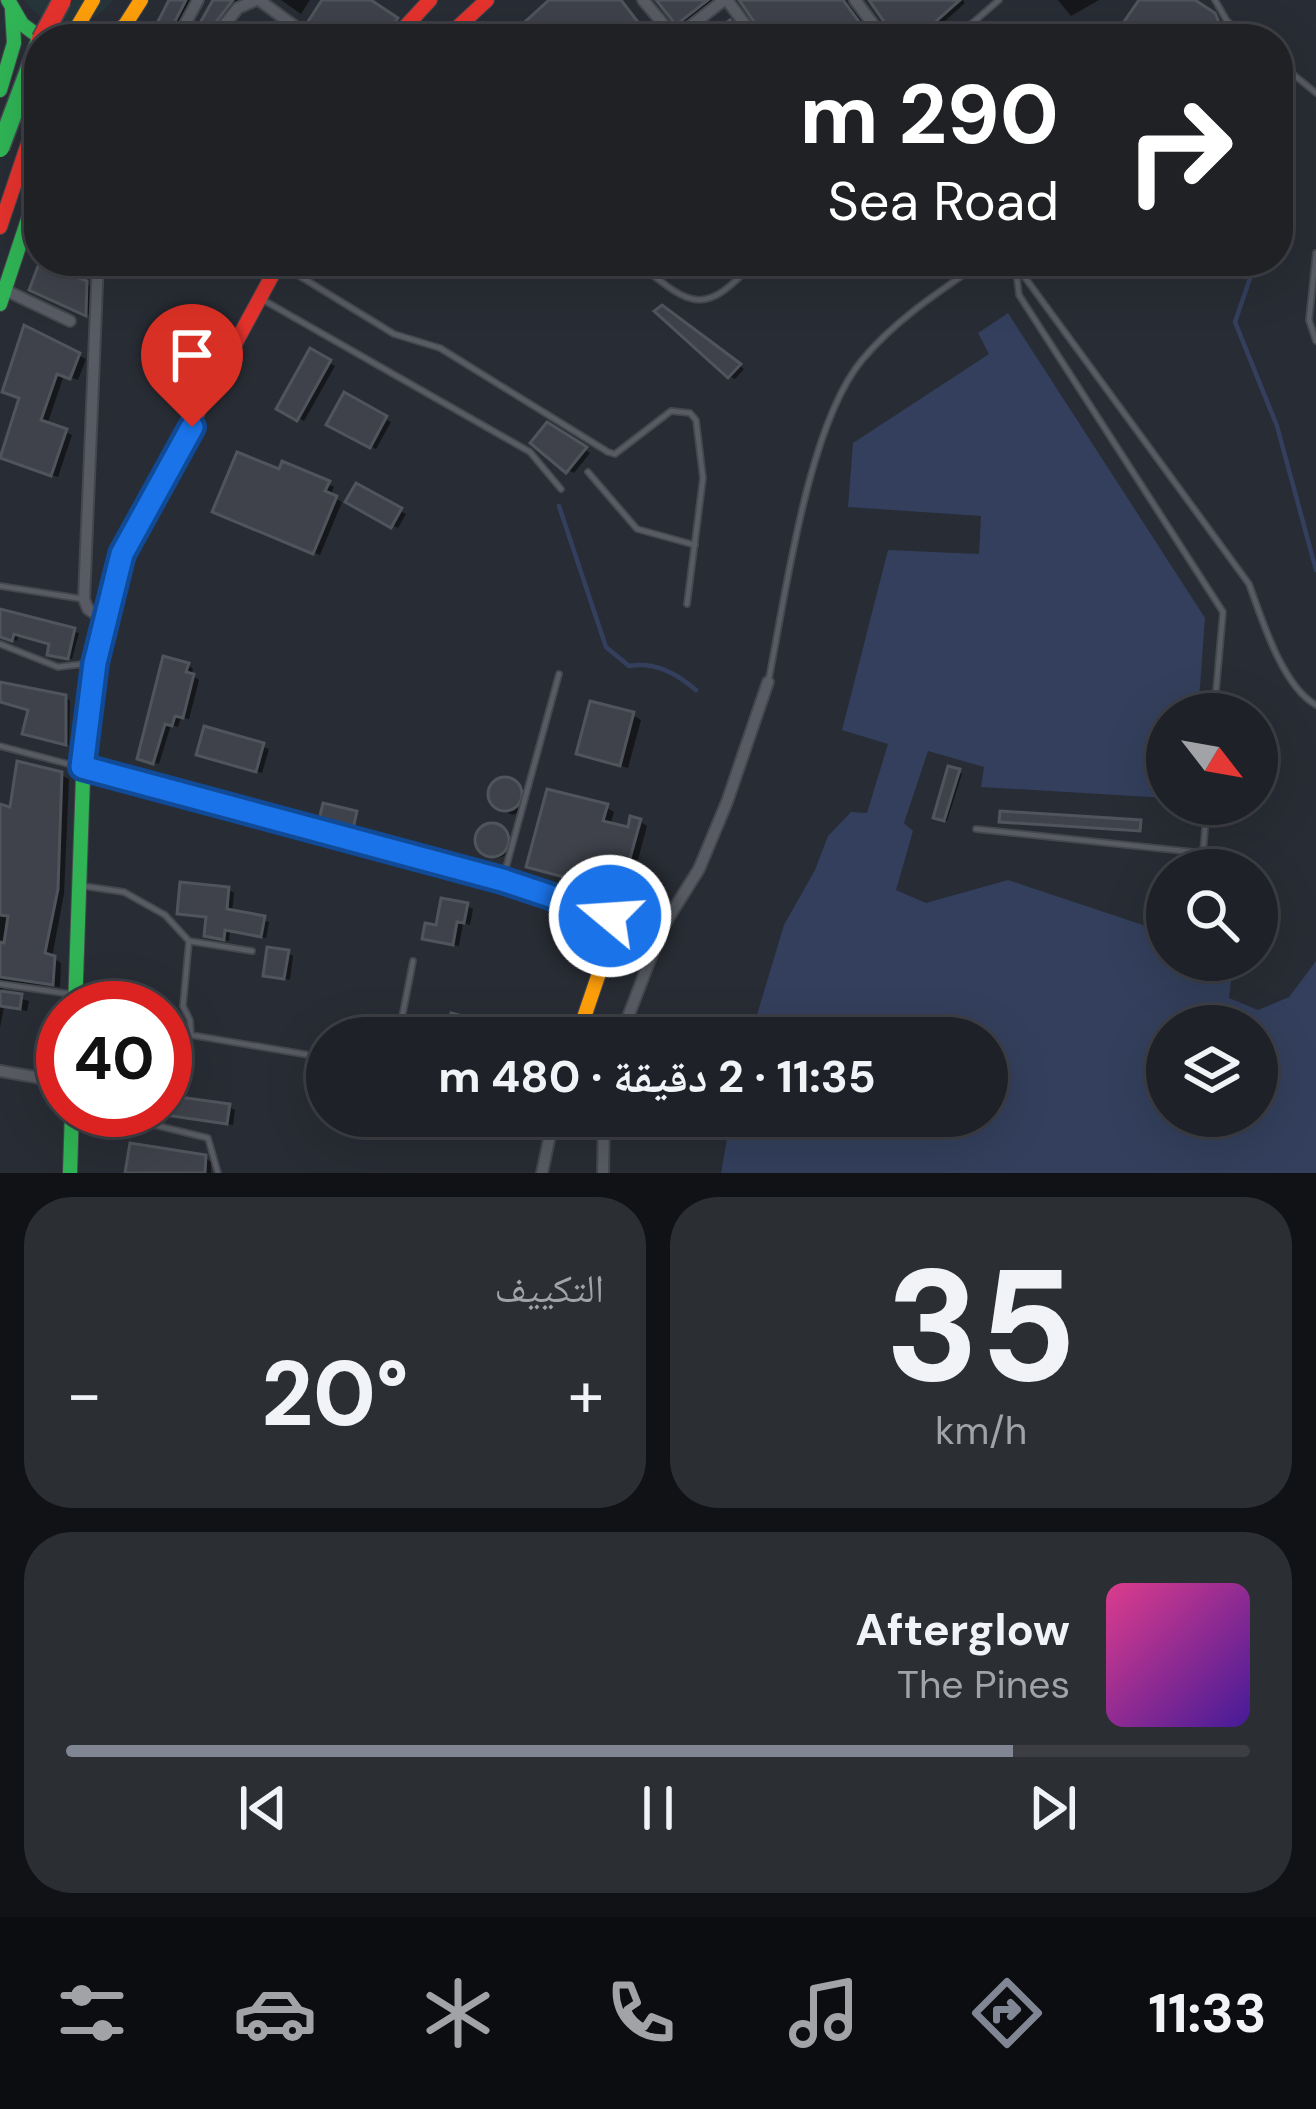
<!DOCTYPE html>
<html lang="ar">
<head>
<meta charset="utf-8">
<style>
  body { margin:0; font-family:"DM Sans","Noto Naskh Arabic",sans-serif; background:#2b2e33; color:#f1f3f6; direction:rtl; height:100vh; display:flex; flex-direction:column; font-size:45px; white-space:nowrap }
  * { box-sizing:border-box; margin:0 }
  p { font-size:39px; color:#a1a3a7 }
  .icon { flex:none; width:66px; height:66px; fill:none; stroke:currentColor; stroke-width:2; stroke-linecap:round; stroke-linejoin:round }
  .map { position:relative; height:1173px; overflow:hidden; direction:ltr }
  .side { display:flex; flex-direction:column; gap:24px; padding:24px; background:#101215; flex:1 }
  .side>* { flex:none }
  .banner { position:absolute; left:24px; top:24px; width:1269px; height:252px; border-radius:48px; box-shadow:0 12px 48px #0002,0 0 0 3px #3c3e44; direction:rtl; background:#202124; color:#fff; overflow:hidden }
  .needle { width:78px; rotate:121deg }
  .buttons { position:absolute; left:1146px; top:693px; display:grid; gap:24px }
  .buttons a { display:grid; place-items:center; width:132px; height:132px; border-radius:50%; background:#1e2127; box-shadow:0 12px 48px #0002,0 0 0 3px #3c3e44; font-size:60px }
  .speed { position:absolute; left:36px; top:981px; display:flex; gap:24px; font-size:60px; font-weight:700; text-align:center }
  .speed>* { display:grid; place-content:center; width:156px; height:156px; border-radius:50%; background:#1e2127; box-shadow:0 12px 48px #0002,0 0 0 3px #3c3e44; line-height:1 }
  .speed .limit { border:18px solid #d22; background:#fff; color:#111 }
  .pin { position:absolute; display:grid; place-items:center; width:102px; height:102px; color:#fff; margin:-123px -51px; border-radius:50% 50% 50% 0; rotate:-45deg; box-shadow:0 0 12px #0007 }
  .pin .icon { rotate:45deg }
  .me { position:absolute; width:132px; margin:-66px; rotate:288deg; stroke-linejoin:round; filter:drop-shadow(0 0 9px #0008) }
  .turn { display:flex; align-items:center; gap:42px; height:252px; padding:0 36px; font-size:54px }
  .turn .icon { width:156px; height:156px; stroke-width:2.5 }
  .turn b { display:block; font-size:84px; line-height:102px }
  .big { font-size:90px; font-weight:700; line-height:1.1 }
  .side .widget { flex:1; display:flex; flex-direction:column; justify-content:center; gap:18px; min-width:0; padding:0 42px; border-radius:48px; background:#2b2e33 }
  .side .dial { align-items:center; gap:0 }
  .dial b { font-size:156px; line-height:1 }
  .song { display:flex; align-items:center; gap:36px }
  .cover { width:144px; height:144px; border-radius:18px; background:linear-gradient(135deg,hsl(330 70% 55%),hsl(260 70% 35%)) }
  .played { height:12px; border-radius:6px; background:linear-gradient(90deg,#818694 80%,#3c3e44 80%) }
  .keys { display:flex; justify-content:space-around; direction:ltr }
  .heat { display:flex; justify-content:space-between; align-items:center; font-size:66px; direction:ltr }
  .side .tiles { flex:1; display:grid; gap:24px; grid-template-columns:1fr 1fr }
  .widget:last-child { grid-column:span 2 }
  .trip { position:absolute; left:306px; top:1017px; width:702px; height:120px; border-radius:60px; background:#1e2127; box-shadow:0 12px 48px #0002,0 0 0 3px #3c3e44; font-weight:700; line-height:120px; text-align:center; direction:rtl }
  .dock { display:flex; height:192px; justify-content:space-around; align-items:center; background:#0c0d10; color:#a1a3a7 }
  .dock .icon { width:84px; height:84px }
  .dock .active { color:#818694 }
  .dock b { font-size:54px; color:#f1f3f6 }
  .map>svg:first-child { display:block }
</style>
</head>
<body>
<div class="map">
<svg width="1316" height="1173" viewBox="0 0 1316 1173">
  <rect width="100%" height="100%" fill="#282c34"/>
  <path fill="#25353a" d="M 24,0 L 113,0 C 90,32 47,34 24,0 Z"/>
  <path fill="#333f5c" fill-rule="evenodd" d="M 1008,313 L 1205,618 L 1198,714 L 1167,714 L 1167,798 L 981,787 L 984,767 L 928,751 L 904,823 L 913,831 L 896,890 L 926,903 L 1008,880 L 1167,933 L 1167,960 L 1224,960 L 1233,966 L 1229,998 L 1258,1010 L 1289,997 L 1316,961 L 1316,1173 L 721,1173 L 731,1116 L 987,1116 L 987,1038 L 750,1038 L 784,925 L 815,870 L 828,836 L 851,812 L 867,813 L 888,744 L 842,730 L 888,550 L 979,554 L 981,516 L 848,507 L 853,443 L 989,354 L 978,333 ZM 1167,1026 L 1257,1026 L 1257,1116 L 1167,1116 Z"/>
  <g fill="#0007">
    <polygon points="173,0 197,0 176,39 153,39"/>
    <polygon points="217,0 247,0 213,39 195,39"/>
    <polygon points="281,0 310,0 301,14"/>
    <polygon points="326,0 367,0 405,25 389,39 382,35 380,39 333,39"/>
    <polygon points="660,0 717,0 684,26"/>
    <polygon points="743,0 845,0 876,39 768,39"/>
    <polygon points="874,0 963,0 965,3 925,39 900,39"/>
    <polygon points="1058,0 1099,0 1071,16"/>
    <polygon points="1278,132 1294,143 1278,168"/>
    <polygon points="42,261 85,261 79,281 92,287 91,316 32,289"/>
    <polygon points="668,312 744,369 735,379 729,376"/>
    <polygon points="25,329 86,359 78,380 64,375 47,425 72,435 58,477 9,461 22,398"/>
    <polygon points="311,352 335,366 304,421 280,408"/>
    <polygon points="345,396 391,422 376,449 330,424"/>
    <polygon points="547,426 590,453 574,473 568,470"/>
    <polygon points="280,473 328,484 334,487 330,496 342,502 320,555 221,514"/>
    <polygon points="357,487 406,514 398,528 349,501"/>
    <polygon points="0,611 79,633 72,659 54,656 53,643 19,634 17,641 8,638 0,627"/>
    <polygon points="188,665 193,669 191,675 199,680 189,719 181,717 178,727 171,725 159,764 146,761"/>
    <polygon points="0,685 70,700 69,745 30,735 31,710 0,701"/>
    <polygon points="632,715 641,720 628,768 579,753"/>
    <polygon points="206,730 269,749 262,773 205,757"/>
    <polygon points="950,770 962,774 947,821 936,816"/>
    <polygon points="61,775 69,779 64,894 52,957 61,963 60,987 2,981 3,994 29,1001 27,1011 4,1007 0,1028 0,807 13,811"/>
    <polygon points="506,779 526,790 520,812 512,815 496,805 492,796 497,783"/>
    <polygon points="606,807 614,812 610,826 630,831 639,821 647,826 632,882 609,875 605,888 530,866"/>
    <circle cx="496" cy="842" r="16"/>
    <polygon points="229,890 234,893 232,913 269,922 266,938 230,931 229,941 213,938 207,935 208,918 180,912"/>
    <polygon points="467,906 473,909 470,925 463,923 459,946 431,941 439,929"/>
    <polygon points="288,953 293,956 290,980 266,974"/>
    <polygon points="165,1098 229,1107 235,1110 233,1125 151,1111 165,1110"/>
    <polygon points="205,1158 211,1162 211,1173 129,1173"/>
  </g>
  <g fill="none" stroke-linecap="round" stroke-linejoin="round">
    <g stroke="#333f5c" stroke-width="4.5">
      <polyline points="1256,261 1235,322 1277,426 1316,570"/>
      <path d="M 559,506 L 606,647 L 629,666 C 655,661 677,674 696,690"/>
    </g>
  </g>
  <g fill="#3f424b" stroke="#50545c" stroke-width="3">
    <polygon points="169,0 186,0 166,39 149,39"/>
    <polygon points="213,0 233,0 203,39 191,39"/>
    <polygon points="322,0 371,0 398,18 383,39 373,32 369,39 324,39 307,23"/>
    <polygon points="549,0 621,0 651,39 506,39"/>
    <polygon points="656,0 708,0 676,25"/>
    <polygon points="739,0 843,0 872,39 766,39"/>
    <polygon points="869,0 960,0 916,39 896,39"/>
    <polygon points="1139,0 1195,0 1215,13 1226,39 1112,39"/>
    <polygon points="730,20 744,39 706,39"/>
    <polygon points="40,261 79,261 74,276 87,281 86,316 29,290"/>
    <polygon points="662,305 741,364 728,378 654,311"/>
    <polygon points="24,325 80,353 70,379 57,374 41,420 67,429 51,476 0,458 19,398 2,392"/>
    <polygon points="310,348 331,360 297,421 276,409"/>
    <polygon points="344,392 387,416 370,448 326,425"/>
    <polygon points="547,422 587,447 566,473 530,443"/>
    <polygon points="237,452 279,469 282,461 330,481 325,491 337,496 313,554 212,512"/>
    <polygon points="356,483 402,508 391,528 345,502"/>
    <polygon points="0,609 75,628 68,659 47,655 49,644 14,634 12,641 0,637"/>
    <polygon points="163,656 189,663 186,672 194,674 183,718 175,716 172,726 165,724 153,764 137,759"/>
    <polygon points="0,682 66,695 66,745 22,734 28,710 0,702"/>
    <polygon points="590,701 634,712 620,766 576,754"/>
    <polygon points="204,726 264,743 256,772 196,755"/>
    <polygon points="17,761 62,772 58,889 45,953 55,956 53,985 0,977 0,942 4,943 8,916 0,915 0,804 10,807"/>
    <polygon points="948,766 960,769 944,821 933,818"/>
    <circle cx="505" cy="794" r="17"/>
    <polygon points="547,789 608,804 603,821 628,827 630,816 641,819 624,880 601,873 597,886 526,867"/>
    <polygon points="323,803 357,811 353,829 319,820"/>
    <polygon points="1000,811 1141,820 1140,831 999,822"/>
    <circle cx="492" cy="840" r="17"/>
    <polygon points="180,882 229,887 227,909 265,916 261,937 225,930 224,940 204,936 206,917 177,914"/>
    <polygon points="441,898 468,903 464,923 457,922 453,945 422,939 425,923 436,925"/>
    <polygon points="267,947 289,950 284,979 263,976"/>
    <polygon points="0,991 22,994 20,1009 0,1006"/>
    <polygon points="451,1013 478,1020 475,1034 448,1027"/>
    <polygon points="165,1095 230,1104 227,1124 165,1115"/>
    <polygon points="130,1143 206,1155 205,1173 125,1173"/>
  </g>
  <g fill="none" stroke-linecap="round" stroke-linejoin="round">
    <g stroke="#44474d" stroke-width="8">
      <g id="lane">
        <polyline points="1215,0 1227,21 1249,39"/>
        <polyline points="954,39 999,0"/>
        <polyline points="1278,62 1316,93"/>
        <polyline points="1316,253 1309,320 1316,341"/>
        <path d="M 635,261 C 690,305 702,320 755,261"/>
        <path d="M 1013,261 L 1249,584 C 1262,619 1282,686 1316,705"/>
        <polyline points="283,266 394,334 440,348 608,452 615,454 671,411 690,413 696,420 703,478 687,604"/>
        <polyline points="1016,270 1019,295 1223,612 1214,714"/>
        <polyline points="265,301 530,452 561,489"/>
        <polyline points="588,472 637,529 695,545"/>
        <polyline points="0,586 83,599"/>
        <polyline points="0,644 58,667 92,663"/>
        <path d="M 769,678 C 786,592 808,425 862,360 C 896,319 940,291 984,261"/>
        <polyline points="0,746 76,766"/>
        <polyline points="976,829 1203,853 1207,804"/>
        <polyline points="504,875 559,674"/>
        <polyline points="83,886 124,892 165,915 189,941 252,951"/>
        <polyline points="189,941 183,1006 190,1020 191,1035 327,1058"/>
        <polyline points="0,984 70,994"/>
        <polyline points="398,1038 413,961"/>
        <polyline points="46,1077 52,1017"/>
        <polyline points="125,1110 142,1122 208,1138 218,1173"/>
      </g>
    </g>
    <g stroke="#44474d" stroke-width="14">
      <g id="street">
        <polyline points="259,0 312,39"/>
        <polyline points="643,0 676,39"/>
        <polyline points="727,0 756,39"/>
        <polyline points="855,0 884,39"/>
        <polyline points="675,38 724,0"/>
        <polyline points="177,39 198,0"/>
        <polyline points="213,39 238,8 256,0"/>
        <polyline points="98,261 84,599 88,609 106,621"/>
        <polyline points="5,290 70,321"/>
        <polyline points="620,1038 662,928 699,869 727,802 768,682"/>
        <polyline points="0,1071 63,1082"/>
        <polyline points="542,1173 554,1116"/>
        <polyline points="603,1173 604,1116"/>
      </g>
    </g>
    <g stroke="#44474d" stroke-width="16">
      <g id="fast">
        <polyline points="8,0 22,24 42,39"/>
        <polyline points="0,90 14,43 12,10"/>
        <polyline points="0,304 39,186"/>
        <polyline points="75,1008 85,718 122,554 196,416"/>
        <polyline points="70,1173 72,1110"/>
      </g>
    </g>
    <g stroke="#44474d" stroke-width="16">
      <g id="slow">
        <polyline points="70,39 93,0"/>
        <polyline points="106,39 125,25 141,0"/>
        <polyline points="82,768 502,880 611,916 611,938 577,1038"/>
      </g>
    </g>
    <g stroke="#44474d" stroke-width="16">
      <g id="jam">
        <polyline points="394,39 430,0"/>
        <polyline points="445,39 487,0"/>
        <polyline points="0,227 39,111"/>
        <polyline points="196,416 280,261"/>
      </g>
    </g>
    <use href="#lane" stroke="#585b63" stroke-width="4.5"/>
    <use href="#street" stroke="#585b63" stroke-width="10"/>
    <use href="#fast" stroke="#30b455" stroke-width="14"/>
    <use href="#slow" stroke="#ff9f0a" stroke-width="14"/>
    <use href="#jam" stroke="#e5322d" stroke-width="14"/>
    <g stroke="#454850" stroke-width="21" stroke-linecap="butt">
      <polyline id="fast-bridge" points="0,148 39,44"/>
    </g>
    <g stroke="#454850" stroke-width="21" stroke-linecap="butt">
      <polyline id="jam-bridge" points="41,39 62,0"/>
    </g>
    <use href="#fast-bridge" stroke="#30b455" stroke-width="18"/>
    <use href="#jam-bridge" stroke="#e5322d" stroke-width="18"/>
  </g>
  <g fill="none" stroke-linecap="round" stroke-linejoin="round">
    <g stroke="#114b97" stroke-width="30">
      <polyline id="route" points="192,427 122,554 95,663 82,767 502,880 610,916"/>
    </g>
    <use href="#route" stroke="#1a73e8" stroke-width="21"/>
  </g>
</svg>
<div class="buttons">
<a><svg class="needle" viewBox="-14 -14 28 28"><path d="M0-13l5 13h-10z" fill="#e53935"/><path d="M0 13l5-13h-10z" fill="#a1a3a7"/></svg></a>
<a><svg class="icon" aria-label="search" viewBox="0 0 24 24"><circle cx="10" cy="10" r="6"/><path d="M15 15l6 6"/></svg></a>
<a><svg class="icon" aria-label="layers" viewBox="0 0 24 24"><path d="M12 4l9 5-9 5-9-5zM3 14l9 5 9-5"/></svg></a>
</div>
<div class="speed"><div class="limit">40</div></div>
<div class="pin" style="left:192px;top:427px;background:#d93025"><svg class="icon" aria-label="arrive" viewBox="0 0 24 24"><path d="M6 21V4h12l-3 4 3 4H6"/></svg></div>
<svg class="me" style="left:610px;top:916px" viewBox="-20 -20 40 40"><circle r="17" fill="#1a73e8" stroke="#fff" stroke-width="3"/><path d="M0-11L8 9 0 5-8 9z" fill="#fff"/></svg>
<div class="trip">11:35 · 2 دقيقة · 480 m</div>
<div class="banner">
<div class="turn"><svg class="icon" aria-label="right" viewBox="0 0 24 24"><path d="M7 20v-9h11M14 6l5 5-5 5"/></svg><div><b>290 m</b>Sea Road</div></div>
</div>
</div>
<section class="side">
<div class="tiles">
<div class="widget dial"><b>35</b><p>km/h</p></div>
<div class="widget"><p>التكييف</p>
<div class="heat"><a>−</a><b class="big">20°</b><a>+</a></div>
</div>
<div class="widget">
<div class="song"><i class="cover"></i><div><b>Afterglow</b><p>The Pines</p></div></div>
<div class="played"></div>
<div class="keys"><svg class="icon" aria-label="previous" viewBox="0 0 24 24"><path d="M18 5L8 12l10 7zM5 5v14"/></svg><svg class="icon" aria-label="pause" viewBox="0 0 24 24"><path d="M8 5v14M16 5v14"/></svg><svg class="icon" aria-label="next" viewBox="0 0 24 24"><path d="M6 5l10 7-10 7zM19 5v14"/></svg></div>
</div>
</div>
</section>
<nav class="dock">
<b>11:33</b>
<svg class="icon active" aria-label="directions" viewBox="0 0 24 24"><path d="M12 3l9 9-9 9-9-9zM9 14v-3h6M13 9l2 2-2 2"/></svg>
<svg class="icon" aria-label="music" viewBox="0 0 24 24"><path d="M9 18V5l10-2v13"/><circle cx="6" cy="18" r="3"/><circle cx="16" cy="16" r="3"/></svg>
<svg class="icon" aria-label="phone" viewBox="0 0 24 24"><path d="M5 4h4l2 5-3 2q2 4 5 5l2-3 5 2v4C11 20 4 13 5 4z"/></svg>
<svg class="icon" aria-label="climate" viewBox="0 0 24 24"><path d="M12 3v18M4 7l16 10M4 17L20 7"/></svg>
<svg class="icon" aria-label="car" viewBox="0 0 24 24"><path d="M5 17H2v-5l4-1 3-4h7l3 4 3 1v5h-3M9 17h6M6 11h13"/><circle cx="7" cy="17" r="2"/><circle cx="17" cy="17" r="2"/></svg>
<svg class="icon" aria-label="filters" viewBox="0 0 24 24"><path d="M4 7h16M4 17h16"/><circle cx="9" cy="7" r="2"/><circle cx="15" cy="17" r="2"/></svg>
</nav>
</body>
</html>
